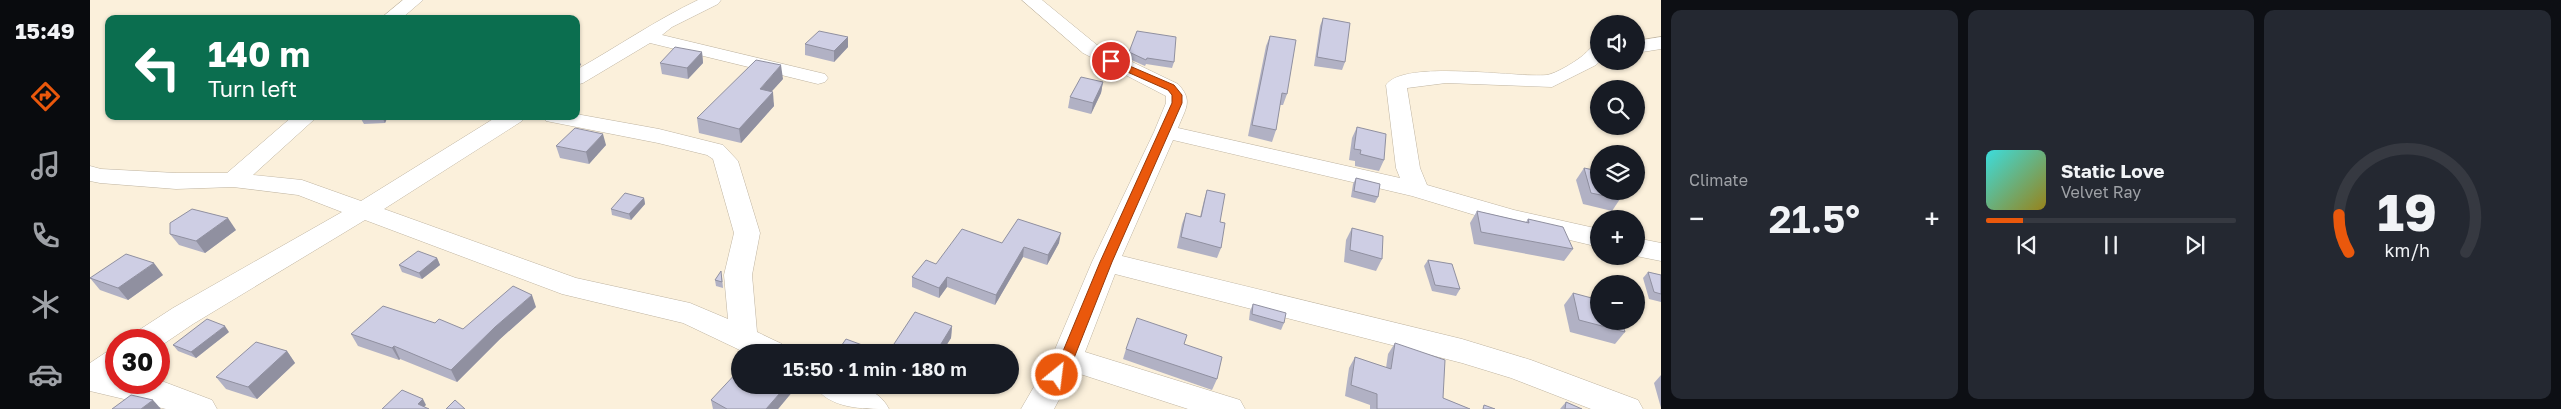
<!DOCTYPE html>
<html lang="en">
<head>
<meta charset="utf-8">
<style>
  body { margin:0; font-family:"Golos Text",sans-serif; background:#242831; color:#f1f3f6; height:100vh; display:flex; flex-direction:column; font-size:19px; white-space:nowrap }
  * { box-sizing:border-box; margin:0 }
  p { font-size:16px; color:#9ea1a6 }
  .icon { flex:none; width:28px; height:28px; fill:none; stroke:currentColor; stroke-width:2; stroke-linecap:round; stroke-linejoin:round }
  .map { position:relative; flex:1; overflow:hidden }
  .side { display:flex; flex-direction:column; gap:10px; padding:10px; background:#0d0f14; width:900px }
  .side>* { flex:none }
  .hud { position:absolute; left:15px; top:15px; width:475px; height:105px; border-radius:10px; box-shadow:0 1px 4px #0004; background:#0b6e4f; color:#fff; overflow:hidden }
  .fabs { position:absolute; left:1500px; top:15px; display:grid; gap:10px }
  .fabs a { display:grid; place-items:center; width:55px; height:55px; border-radius:50%; background:#171b24; box-shadow:0 1px 4px #0004; font-size:25px }
  .speed { position:absolute; left:15px; top:329px; display:flex; gap:10px; font-size:25px; font-weight:700; text-align:center }
  .speed>* { display:grid; place-content:center; width:65px; height:65px; border-radius:50%; background:#171b24; box-shadow:0 1px 4px #0004; line-height:1 }
  .speed .limit { border:8px solid #d22; background:#fff; color:#111 }
  .pin { position:absolute; display:grid; place-items:center; width:42px; height:42px; color:#fff; margin:-21px; border:2px solid #fff; border-radius:50%; box-shadow:0 1px 5px #0007 }
  .me { position:absolute; width:55px; margin:-28px; rotate:29deg; stroke-linejoin:round; filter:drop-shadow(0 0 4px #0008) }
  .turn { display:flex; align-items:center; gap:18px; height:105px; padding:0 20px; font-size:22px }
  .turn .icon { width:65px; height:65px; stroke-width:2.5 }
  .turn b { display:block; font-size:35px; line-height:42px }
  .big { font-size:38px; font-weight:600; line-height:1.1 }
  .side .card { flex:1; display:flex; flex-direction:column; justify-content:center; gap:8px; min-width:0; padding:0 18px; border-radius:10px; background:#242831 }
  .side .dial { align-items:center; gap:0 }
  .dial svg { height:130px; overflow:visible; fill:none; stroke:#363941; stroke-width:7; stroke-linecap:round; text-anchor:middle }
  .dial text { fill:#f1f3f6; stroke:none }
  .song { display:flex; align-items:center; gap:15px }
  .cover { width:60px; height:60px; border-radius:8px; background:linear-gradient(135deg,hsl(180 70% 55%),hsl(50 70% 35%)) }
  .played { height:5px; border-radius:2px; background:linear-gradient(90deg,#ea580c 15%,#363941 15%) }
  .keys { display:flex; justify-content:space-around; direction:ltr }
  .heat { display:flex; justify-content:space-between; align-items:center; font-size:28px; direction:ltr }
  .side .tiles { flex:1; display:grid; gap:10px; grid-template-columns:repeat(3,1fr) }
  .trip { position:absolute; left:641px; top:344px; width:288px; height:50px; border-radius:25px; background:#171b24; box-shadow:0 1px 4px #0004; font-weight:600; line-height:50px; text-align:center }
  main { display:flex; flex:1; min-height:0 }
  .menu { display:flex; flex-direction:column; width:90px; justify-content:space-around; align-items:center; background:#090b0e; color:#9ea1a6 }
  .menu .icon { width:35px; height:35px }
  .menu .on { color:#ea580c }
  .menu b { font-size:22px; color:#f1f3f6 }
  .map>svg:first-child { display:block }
</style>
</head>
<body>
<main>
<nav class="menu">
<b>15:49</b>
<svg class="icon on" aria-label="directions" viewBox="0 0 24 24"><path d="M12 3l9 9-9 9-9-9zM9 14v-3h6M13 9l2 2-2 2"/></svg>
<svg class="icon" aria-label="music" viewBox="0 0 24 24"><path d="M9 18V5l10-2v13"/><circle cx="6" cy="18" r="3"/><circle cx="16" cy="16" r="3"/></svg>
<svg class="icon" aria-label="phone" viewBox="0 0 24 24"><path d="M5 4h4l2 5-3 2q2 4 5 5l2-3 5 2v4C11 20 4 13 5 4z"/></svg>
<svg class="icon" aria-label="climate" viewBox="0 0 24 24"><path d="M12 3v18M4 7l16 10M4 17L20 7"/></svg>
<svg class="icon" aria-label="car" viewBox="0 0 24 24"><path d="M5 17H2v-5l4-1 3-4h7l3 4 3 1v5h-3M9 17h6M6 11h13"/><circle cx="7" cy="17" r="2"/><circle cx="17" cy="17" r="2"/></svg>
</nav>
<div class="map">
<svg width="1571" height="409" viewBox="0 0 1571 409">
  <rect width="100%" height="100%" fill="#fbf0db"/>
  <g fill="none" stroke-linecap="round" stroke-linejoin="round">
    <g stroke="#bfb4a1" stroke-width="1">
      <g id="minor">
        <polygon points="313,0 333,0 311,19 290,19"/>
        <path d="M 608,0 L 631,0 L 628,4 L 582,27 L 572,35 L 735,74 L 738,78 L 735,82 L 728,84 L 560,43 L 493,83 L 486,85 L 486,70 C 527,47 566,20 608,0 Z"/>
        <path d="M 932,0 L 952,0 L 1007,45 L 1088,84 C 1104,101 1095,109 1088,128 L 1310,178 L 1306,168 L 1296,85 C 1314,59 1426,78 1457,75 C 1467,73 1483,63 1491,57 C 1498,52 1500,46 1509,44 L 1510,61 L 1506,65 L 1462,87 L 1356,83 L 1317,88 L 1330,168 L 1337,185 L 1424,210 L 1509,229 L 1509,247 L 1421,226 L 1322,196 L 1083,140 L 1032,256 L 1372,339 L 1441,360 L 1548,400 L 1553,409 L 1501,409 L 1421,378 L 1372,363 L 1025,274 L 995,352 L 1150,400 L 1155,409 L 1098,409 L 984,372 L 964,409 L 931,409 L 963,354 L 1002,262 L 1064,132 L 1076,103 L 1076,96 L 993,53 Z"/>
        <polygon points="1571,37 1571,49 1546,53 1546,41"/>
        <polygon points="486,114 569,129 633,145 648,161 670,233 662,275 667,332 692,344 696,352 654,352 593,323 472,294 275,220 103,324 69,347 69,340 42,340 46,332 83,308 252,212 208,195 143,187 86,189 10,183 0,181 0,166 11,169 86,173 137,173 203,116 228,116 163,175 212,180 271,201 408,116 435,116 432,121 294,209 486,278 600,303 638,319 634,275 644,233 623,159 617,155 568,143 456,121 453,116 486,116"/>
        <polygon points="1546,238 1571,243 1571,261 1546,256"/>
        <polygon points="26,349 26,382 69,382 69,380 122,400 127,409 76,409 0,391 0,363 15,353"/>
        <path d="M 724,385 C 751,385 785,381 799,409 C 772,409 739,409 724,385 Z"/>
      </g>
    </g>
    <use href="#minor" fill="#fff" fill-rule="evenodd"/>
  </g>
  <g fill="#b1b1c4">
    <polygon points="1233,18 1255,62 1252,70 1224,66 1230,26"/>
    <polygon points="1180,36 1197,94 1193,105 1190,105 1186,130 1182,142 1158,136 1176,46"/>
    <polygon points="758,37 758,47 744,62 715,55 715,44"/>
    <polygon points="612,52 613,63 598,79 572,74 570,63"/>
    <polygon points="1039,52 1084,62 1082,68 1056,64 1055,66 1037,58"/>
    <polygon points="693,79 681,92 684,106 651,143 609,133 607,118"/>
    <polygon points="1013,82 1011,93 1001,114 978,108 980,97"/>
    <polygon points="298,116 295,123 274,124 271,119"/>
    <polygon points="1267,127 1294,160 1289,171 1265,166 1265,161 1259,160 1262,138"/>
    <polygon points="516,145 499,164 470,158 466,146"/>
    <polygon points="1494,168 1530,199 1522,211 1493,204 1486,180"/>
    <polygon points="1266,178 1288,197 1285,203 1261,197 1263,184"/>
    <polygon points="1117,190 1130,222 1131,248 1127,258 1087,248 1092,224 1096,213 1110,217 1114,200"/>
    <polygon points="554,198 555,204 541,220 522,215 521,209"/>
    <polygon points="1387,211 1436,222 1438,219 1483,249 1474,261 1384,244 1380,223"/>
    <polygon points="1262,228 1292,259 1286,271 1254,262 1256,240"/>
    <polygon points="146,230 115,253 89,245 80,234"/>
    <polygon points="912,243 969,243 957,265 933,257 905,305 857,287 849,298 822,287 822,277 846,264"/>
    <polygon points="347,258 350,265 332,279 312,272 309,265"/>
    <polygon points="1338,260 1370,289 1366,296 1342,291 1334,266"/>
    <polygon points="1558,272 1571,275 1571,302 1559,299 1553,278"/>
    <polygon points="73,275 38,300 10,290 0,278"/>
    <polygon points="632,277 633,288 626,286 625,280"/>
    <polygon points="1483,293 1535,332 1525,344 1480,332 1474,305"/>
    <polygon points="1163,304 1194,323 1191,330 1159,320 1160,311"/>
    <polygon points="446,307 410,339 367,382 310,359 309,360 268,346 261,334 345,323 373,329"/>
    <polygon points="862,326 861,338 852,352 802,352 802,347"/>
    <polygon points="139,332 106,358 88,351 83,345"/>
    <polygon points="1305,343 1353,398 1380,409 1280,409 1280,405 1255,396 1259,368 1265,357 1296,368 1298,354"/>
    <polygon points="1094,344 1127,379 1122,390 1033,359 1036,349"/>
    <polygon points="197,351 205,363 167,399 136,389 126,377"/>
    <polygon points="1571,375 1571,408 1564,383"/>
    <polygon points="650,385 708,385 688,409 623,409 621,400"/>
    <polygon points="1476,402 1492,409 1470,409"/>
  </g>
  <g fill="#9090a0">
    <polygon points="758,37 758,47 744,62 744,51"/>
    <polygon points="612,52 613,63 598,79 597,68"/>
    <polygon points="489,60 491,65 486,68 486,62"/>
    <polygon points="691,65 693,79 671,103 670,89"/>
    <polygon points="1013,82 1011,93 1001,114 1003,103"/>
    <polygon points="683,92 684,106 651,143 649,129"/>
    <polygon points="293,116 298,116 295,123 292,117"/>
    <polygon points="513,134 516,145 499,164 496,152"/>
    <polygon points="554,198 555,204 541,220 539,214"/>
    <polygon points="138,218 146,230 115,253 106,241"/>
    <polygon points="971,233 969,243 957,265 958,255"/>
    <polygon points="934,247 933,257 905,305 906,295"/>
    <polygon points="347,258 350,265 332,279 329,273"/>
    <polygon points="64,263 73,275 38,300 28,288"/>
    <polygon points="857,277 857,287 849,298 849,288"/>
    <polygon points="442,295 446,307 410,339 367,382 361,370 405,327"/>
    <polygon points="135,326 139,332 106,358 101,352"/>
    <polygon points="862,326 861,338 852,352 846,352"/>
    <polygon points="304,346 310,359 309,360 302,348"/>
    <polygon points="197,351 205,363 167,399 158,387"/>
    <polygon points="697,385 708,385 688,409 676,409"/>
    <polygon points="333,399 336,405 332,409 328,404"/>
    <polygon points="63,400 71,409 51,409"/>
  </g>
  <g fill="#cecee4" stroke="#9090a0">
    <polygon points="1233,18 1260,23 1255,62 1227,57"/>
    <polygon points="729,31 758,37 744,51 715,44"/>
    <polygon points="1047,31 1086,37 1084,62 1057,58 1056,60 1039,52"/>
    <polygon points="1180,36 1206,40 1197,94 1192,93 1186,130 1162,125"/>
    <polygon points="585,47 612,52 597,68 570,63"/>
    <polygon points="486,53 489,60 486,62"/>
    <polygon points="666,60 691,65 670,89 683,92 649,129 607,118"/>
    <polygon points="991,77 1013,82 1003,103 980,97"/>
    <polygon points="272,116 293,116 271,119"/>
    <polygon points="1267,127 1296,134 1294,160 1270,154 1271,150 1264,149"/>
    <polygon points="485,128 513,134 496,152 466,146"/>
    <polygon points="1494,168 1509,171 1509,191 1528,191 1530,199 1501,193"/>
    <polygon points="1266,178 1290,184 1288,197 1264,191"/>
    <polygon points="1117,190 1135,194 1130,222 1135,223 1131,248 1091,237 1096,213 1111,217"/>
    <polygon points="535,193 554,198 539,214 521,209"/>
    <polygon points="102,209 138,218 106,241 80,234 80,223"/>
    <polygon points="1387,211 1439,223 1438,219 1473,227 1483,249 1391,232"/>
    <polygon points="928,219 971,233 958,255 934,247 906,295 857,277 849,288 822,277 836,260 846,264 872,229 912,243"/>
    <polygon points="1262,228 1293,236 1292,259 1260,250"/>
    <polygon points="328,251 347,258 329,273 309,265"/>
    <polygon points="36,254 64,263 28,288 0,278"/>
    <polygon points="1338,260 1362,264 1370,289 1345,285"/>
    <polygon points="631,271 632,282 625,280"/>
    <polygon points="1558,272 1571,275 1571,294 1564,292"/>
    <polygon points="423,286 442,295 405,327 361,370 304,346 302,348 261,334 293,306 345,323 349,319 373,329"/>
    <polygon points="1483,293 1509,300 1509,321 1532,321 1535,332 1489,320"/>
    <polygon points="1163,304 1196,313 1194,323 1162,314"/>
    <polygon points="825,312 862,326 846,352 815,352 802,347"/>
    <polygon points="1047,318 1097,335 1094,344 1132,357 1127,379 1036,349"/>
    <polygon points="117,319 135,326 101,352 83,345"/>
    <polygon points="756,339 783,349 781,352 747,352"/>
    <polygon points="166,342 197,351 158,387 126,377"/>
    <polygon points="1305,343 1355,360 1353,398 1380,409 1287,409 1287,394 1261,385 1265,357 1301,369"/>
    <polygon points="670,348 678,352 666,352"/>
    <polygon points="650,369 650,385 697,385 676,409 637,409 621,400"/>
    <polygon points="312,390 333,399 328,404 339,409 292,409"/>
    <polygon points="41,395 63,400 51,409 22,409"/>
    <polygon points="365,400 375,409 356,409"/>
    <polygon points="1476,402 1492,409 1475,409"/>
    <polygon points="1394,405 1405,409 1393,409"/>
  </g>
  <polygon fill="#ea580c" stroke="#983908" points="1021,58 1084,85 1092,95 1092,103 1022,262 984,358 972,379 962,379 960,375 971,356 1010,262 1082,103 1082,95 1078,90 1017,63 1016,61"/>
</svg>
<div class="fabs">
<a><svg class="icon" aria-label="sound" viewBox="0 0 24 24"><path d="M4 9h4l5-4v14l-5-4H4zM17 9q2 3 0 6"/></svg></a>
<a><svg class="icon" aria-label="search" viewBox="0 0 24 24"><circle cx="10" cy="10" r="6"/><path d="M15 15l6 6"/></svg></a>
<a><svg class="icon" aria-label="layers" viewBox="0 0 24 24"><path d="M12 4l9 5-9 5-9-5zM3 14l9 5 9-5"/></svg></a>
<a>+</a>
<a>−</a>
</div>
<div class="speed"><div class="limit">30</div></div>
<div class="pin" style="left:1021px;top:61px;background:#d93025"><svg class="icon" aria-label="arrive" viewBox="0 0 24 24"><path d="M6 21V4h12l-3 4 3 4H6"/></svg></div>
<svg class="me" style="left:967px;top:375px" viewBox="-20 -20 40 40"><circle r="17" fill="#ea580c" stroke="#fff" stroke-width="3"/><path d="M0-11L8 9 0 5-8 9z" fill="#fff"/></svg>
<div class="trip">15:50 · 1 min · 180 m</div>
<div class="hud">
<div class="turn"><svg class="icon" aria-label="left" viewBox="0 0 24 24"><path d="M17 20v-9H6M10 6l-5 5 5 5"/></svg><div><b>140 m</b>Turn left</div></div>
</div>
</div>
<section class="side">
<div class="tiles">
<div class="card"><p>Climate</p>
<div class="heat"><a>−</a><b class="big">21.5°</b><a>+</a></div>
</div>
<div class="card">
<div class="song"><i class="cover"></i><div><b>Static Love</b><p>Velvet Ray</p></div></div>
<div class="played"></div>
<div class="keys"><svg class="icon" aria-label="previous" viewBox="0 0 24 24"><path d="M18 5L8 12l10 7zM5 5v14"/></svg><svg class="icon" aria-label="pause" viewBox="0 0 24 24"><path d="M8 5v14M16 5v14"/></svg><svg class="icon" aria-label="next" viewBox="0 0 24 24"><path d="M6 5l10 7-10 7zM19 5v14"/></svg></div>
</div>
<div class="card dial"><svg viewBox="0 0 100 80">
<path d="M14 69A42 42 0 1 1 86 69"/>
<path d="M14 69A42 42 0 0 1 8 46" stroke="#ea580c"/>
<text x="50" y="56" font-size="32" font-weight="700">19</text>
<text x="50" y="72" font-size="11">km/h</text>
</svg></div>
</div>
</section>
</main>
</body>
</html>
